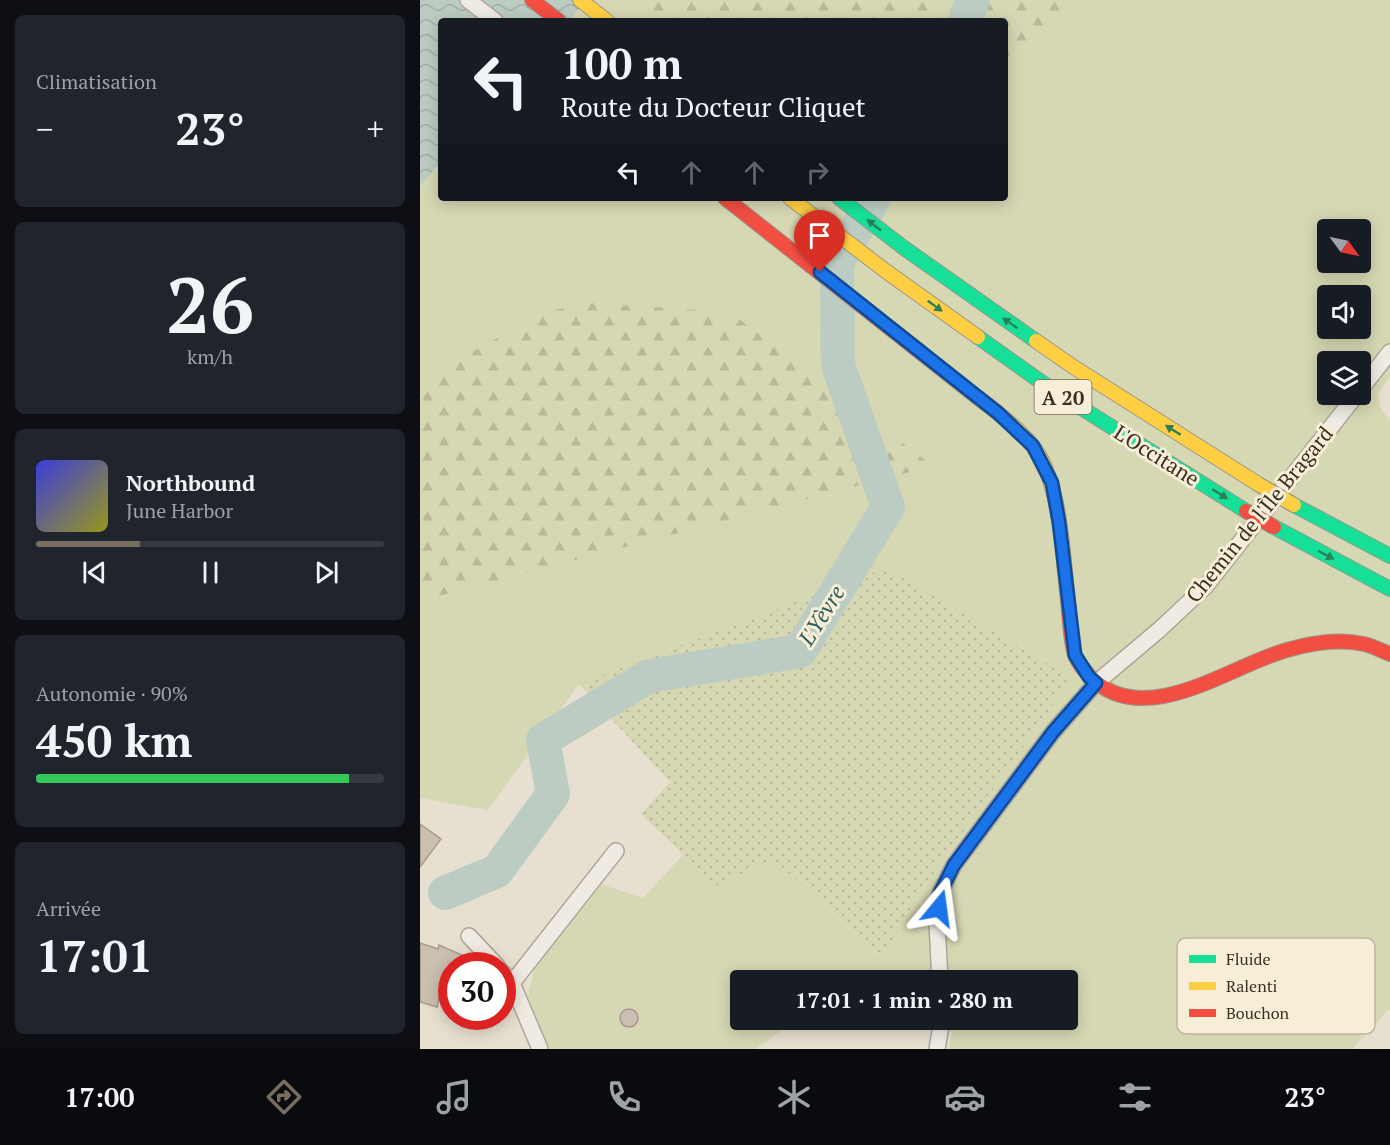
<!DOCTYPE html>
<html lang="fr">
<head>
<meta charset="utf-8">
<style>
  body { margin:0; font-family:"PT Serif",serif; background:#20242c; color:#f1f3f6; height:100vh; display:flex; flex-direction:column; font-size:22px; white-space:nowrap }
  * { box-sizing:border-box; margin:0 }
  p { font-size:20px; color:#9ea1a6 }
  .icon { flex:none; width:33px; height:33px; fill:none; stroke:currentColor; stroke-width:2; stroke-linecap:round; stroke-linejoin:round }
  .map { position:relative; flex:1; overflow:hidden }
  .side { display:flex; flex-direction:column; gap:15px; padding:15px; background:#0d0f14; width:420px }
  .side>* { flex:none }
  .banner { position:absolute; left:18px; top:18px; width:570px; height:183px; border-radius:6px; box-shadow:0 3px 15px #0003; background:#171b24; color:#f1f3f6; overflow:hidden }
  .needle { width:39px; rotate:123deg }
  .buttons { position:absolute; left:897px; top:219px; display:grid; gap:12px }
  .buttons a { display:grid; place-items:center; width:54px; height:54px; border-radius:6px; background:#171b24; box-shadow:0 3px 15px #0003; font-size:30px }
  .speed { position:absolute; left:18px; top:952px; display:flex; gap:12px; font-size:30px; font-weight:700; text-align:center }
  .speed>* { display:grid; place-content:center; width:78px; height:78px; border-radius:50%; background:#171b24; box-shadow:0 3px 15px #0003; line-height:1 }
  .speed .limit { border:9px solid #d22; background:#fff; color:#111 }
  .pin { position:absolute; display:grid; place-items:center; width:51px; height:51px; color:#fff; margin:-62px -26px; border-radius:50% 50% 50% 0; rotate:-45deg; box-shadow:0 0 6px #0007 }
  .pin .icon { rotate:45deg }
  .me { position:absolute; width:66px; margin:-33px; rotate:16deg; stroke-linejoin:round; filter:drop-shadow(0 0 4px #0008) }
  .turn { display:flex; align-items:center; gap:21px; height:126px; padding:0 24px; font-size:27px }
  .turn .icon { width:78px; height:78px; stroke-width:2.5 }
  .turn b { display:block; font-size:42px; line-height:51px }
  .lanes { display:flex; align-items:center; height:57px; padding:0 24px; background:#0003; justify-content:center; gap:30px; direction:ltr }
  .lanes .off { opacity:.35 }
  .big { font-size:45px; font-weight:800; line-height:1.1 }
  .side .tile { flex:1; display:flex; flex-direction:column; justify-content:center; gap:9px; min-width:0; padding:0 21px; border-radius:9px; background:#20242c }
  .side .dial { align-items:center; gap:0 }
  .dial b { font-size:78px; line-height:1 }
  .song { display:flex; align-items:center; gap:18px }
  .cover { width:72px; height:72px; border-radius:9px; background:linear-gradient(135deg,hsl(240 70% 55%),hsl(60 70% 35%)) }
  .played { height:6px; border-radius:3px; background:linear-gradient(90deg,#786c5e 30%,#363941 30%) }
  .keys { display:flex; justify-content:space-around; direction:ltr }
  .heat { display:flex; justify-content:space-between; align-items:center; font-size:33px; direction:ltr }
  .charge { height:9px; border-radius:4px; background:linear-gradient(90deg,#34c759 90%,#363941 0) }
  .trip { position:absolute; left:310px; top:970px; width:348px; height:60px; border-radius:6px; background:#171b24; box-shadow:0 3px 15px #0003; font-weight:800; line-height:60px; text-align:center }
  .dock { display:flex; height:96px; justify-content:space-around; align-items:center; background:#090b0e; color:#9ea1a6 }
  .dock .icon { width:42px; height:42px }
  .dock .active { color:#786c5e }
  .dock b { font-size:27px; color:#f1f3f6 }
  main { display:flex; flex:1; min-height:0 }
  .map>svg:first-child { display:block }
</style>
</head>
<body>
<main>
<section class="side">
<div class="tile"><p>Climatisation</p>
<div class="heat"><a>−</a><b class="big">23°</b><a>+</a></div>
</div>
<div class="tile dial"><b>26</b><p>km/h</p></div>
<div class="tile">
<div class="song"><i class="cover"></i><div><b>Northbound</b><p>June Harbor</p></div></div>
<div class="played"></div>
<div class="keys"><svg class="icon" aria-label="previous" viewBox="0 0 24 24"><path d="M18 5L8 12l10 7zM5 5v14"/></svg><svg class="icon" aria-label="pause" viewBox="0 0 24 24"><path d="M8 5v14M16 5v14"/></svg><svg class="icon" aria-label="next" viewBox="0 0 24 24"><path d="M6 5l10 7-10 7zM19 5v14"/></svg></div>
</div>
<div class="tile"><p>Autonomie · 90%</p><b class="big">450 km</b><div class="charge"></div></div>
<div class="tile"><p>Arrivée</p><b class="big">17:01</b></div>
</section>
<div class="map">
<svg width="970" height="1049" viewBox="0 0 970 1049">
  <defs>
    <pattern id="forest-firs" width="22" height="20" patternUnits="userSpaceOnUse" patternTransform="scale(1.5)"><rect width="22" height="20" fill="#d6d7b3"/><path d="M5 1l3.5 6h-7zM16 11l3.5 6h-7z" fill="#b9b99a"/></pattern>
    <pattern id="park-dots" width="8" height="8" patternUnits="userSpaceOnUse" patternTransform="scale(1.5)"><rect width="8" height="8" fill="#d6d7b3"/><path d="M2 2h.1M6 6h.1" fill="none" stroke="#b9b99a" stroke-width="1.8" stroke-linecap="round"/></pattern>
    <pattern id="water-waves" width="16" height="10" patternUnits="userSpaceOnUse" patternTransform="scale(1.5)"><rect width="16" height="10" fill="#bcccc2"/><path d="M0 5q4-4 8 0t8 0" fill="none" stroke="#a2b0a6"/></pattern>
  </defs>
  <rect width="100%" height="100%" fill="#e7e0d1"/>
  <path fill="#d6d7b3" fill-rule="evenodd" d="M 167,0 L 970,0 L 970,377 L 958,393 L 960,407 L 970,421 L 970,1011 L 968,1010 L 933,1049 L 529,1049 L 532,1032 L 491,1020 L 648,1020 L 648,981 L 321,981 L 321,1020 L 377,1020 L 335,1049 L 129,1049 L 108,996 L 117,955 L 177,883 L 223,898 L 263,855 L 296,886 L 353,859 L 461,957 L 505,885 L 159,684 L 68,810 L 0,798 L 0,186 L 21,162 L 21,198 L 585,198 L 585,21 L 148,21 ZM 908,230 L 940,230 L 940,262 L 908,262 ZM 908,296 L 940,296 L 940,328 L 908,328 ZM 908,362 L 940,362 L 940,394 L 908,394 Z"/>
  <g fill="url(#forest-firs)">
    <polygon points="220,0 664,0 613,37 585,66 585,21 240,21 221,7"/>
    <polygon points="169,303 310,312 513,466 0,601 0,381 124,312"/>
  </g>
  <polygon fill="url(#park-dots)" points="466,568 652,678 505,885 462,957 353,859 296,886 221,814 250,782 159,684"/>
  <polygon fill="url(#water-waves)" points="0,0 167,0 148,21 21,21 21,162 0,186"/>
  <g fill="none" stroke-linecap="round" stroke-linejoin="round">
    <g stroke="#bcccc2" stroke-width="34">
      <polyline points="545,21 553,0"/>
      <polyline points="25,893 77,871 133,794 123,740 229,676 380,651 468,507 418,365 417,263 454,198"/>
    </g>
  </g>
  <g fill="#cbbfb2" stroke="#a89c90" stroke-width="1.5">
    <polygon points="0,824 21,839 0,867"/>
    <polygon points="0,943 18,949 19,945 60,963 64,966 32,966 32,980 26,998 20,996 17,1007 0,1002"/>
    <circle cx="209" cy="1018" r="9"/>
  </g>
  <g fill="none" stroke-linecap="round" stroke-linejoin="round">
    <g stroke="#ada599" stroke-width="18">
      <g id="street">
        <polyline points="48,0 75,21"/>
        <polyline points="940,390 970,352"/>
        <polyline points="49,936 77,966"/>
        <polyline points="82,972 92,983 120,1049"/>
        <polyline points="520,981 517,922 520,893 534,865 633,732 676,683 739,630 785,587 937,394"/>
        <polyline points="92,983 196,851"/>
        <polyline points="517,1049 522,1020"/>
      </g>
    </g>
    <g stroke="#9c958a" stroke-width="16">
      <g id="fast">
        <polyline points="419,198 484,248 616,341"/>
        <polyline points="558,337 631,389 826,511"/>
        <polyline points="874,505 970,556"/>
        <polyline points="854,527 970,589"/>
      </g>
    </g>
    <g stroke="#9c958a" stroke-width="16">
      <g id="slow">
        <polyline points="160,0 187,21"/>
        <polyline points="370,198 467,272 558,337"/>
        <polyline points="616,341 655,368 838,484"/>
        <path d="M 557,397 C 576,411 597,427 612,445 C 640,479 642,548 647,591"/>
      </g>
    </g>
    <g stroke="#9c958a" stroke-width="16">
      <g id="jam">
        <polyline points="112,0 139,21"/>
        <polyline points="305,198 557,397"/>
        <path d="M 647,591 C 649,607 650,640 655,655 C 659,665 669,677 677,683 C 732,726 812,665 867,650 C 891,643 920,639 944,644 C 953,646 962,651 970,654"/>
      </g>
    </g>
    <use href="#street" stroke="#efebe3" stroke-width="15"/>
    <use href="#fast" stroke="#16e098" stroke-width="14"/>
    <use href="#slow" stroke="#ffcf43" stroke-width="14"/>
    <use href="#jam" stroke="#f24e42" stroke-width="14"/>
    <g stroke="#928b80" stroke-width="16" stroke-linecap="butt">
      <polyline id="slow-bridge" points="838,484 874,505"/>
    </g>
    <g stroke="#928b80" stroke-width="16" stroke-linecap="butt">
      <polyline id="jam-bridge" points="826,511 854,527"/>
    </g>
    <use href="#slow-bridge" stroke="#ffcf43" stroke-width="14"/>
    <use href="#jam-bridge" stroke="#f24e42" stroke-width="14"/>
  </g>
  <defs><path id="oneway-solid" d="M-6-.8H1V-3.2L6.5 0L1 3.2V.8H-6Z" transform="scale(1.5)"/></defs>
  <g fill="#2b7e56">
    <use href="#oneway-solid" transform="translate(454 225) rotate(-142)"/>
    <use href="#oneway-solid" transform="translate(515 306) rotate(36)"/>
    <use href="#oneway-solid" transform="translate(590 323) rotate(-145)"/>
    <use href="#oneway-solid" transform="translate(753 430) rotate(-148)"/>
    <use href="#oneway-solid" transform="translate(800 494) rotate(32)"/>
    <use href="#oneway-solid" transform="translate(906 555) rotate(28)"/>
  </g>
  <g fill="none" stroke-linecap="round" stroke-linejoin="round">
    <g stroke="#114b97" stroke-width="15">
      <polyline id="route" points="400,272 578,413 613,446 632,483 639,522 655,655 669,677 676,683 633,732 534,865 520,893 519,908"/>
    </g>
    <use href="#route" stroke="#1a73e8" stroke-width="10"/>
  </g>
  <g text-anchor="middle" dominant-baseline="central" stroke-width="6" stroke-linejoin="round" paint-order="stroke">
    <rect fill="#f7eed8" stroke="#756857" stroke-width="1.5" x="614.5" y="380" width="57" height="34" rx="4.5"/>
    <g font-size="20" font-weight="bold" fill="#3d2e20">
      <text x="643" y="397">A 20</text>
    </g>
    <g font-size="21" fill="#3d2e20" stroke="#f7eed8">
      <text transform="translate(737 455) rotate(32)">L'Occitane</text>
      <text transform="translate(839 514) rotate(-51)">Chemin de l'Île Bragard</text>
    </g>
    <g font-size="22" font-style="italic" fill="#2f5d5a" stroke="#f7eed8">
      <text transform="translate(401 615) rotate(-58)">L'Yèvre</text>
    </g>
  </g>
  <rect x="757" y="938" width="198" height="96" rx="9" fill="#f7eed8" stroke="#bfb4a1" stroke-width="1.5"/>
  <rect x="769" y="955" width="27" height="8" fill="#16e098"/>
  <rect x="769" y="982" width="27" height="8" fill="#ffcf43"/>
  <rect x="769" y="1009" width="27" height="8" fill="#f24e42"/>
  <g font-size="16" fill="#3d2e20">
    <text x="806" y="965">Fluide</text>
    <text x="806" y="992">Ralenti</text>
    <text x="806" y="1019">Bouchon</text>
  </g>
</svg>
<div class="buttons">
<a><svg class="needle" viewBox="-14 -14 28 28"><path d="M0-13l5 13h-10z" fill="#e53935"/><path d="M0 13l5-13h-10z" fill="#9ea1a6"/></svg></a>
<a><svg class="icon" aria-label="sound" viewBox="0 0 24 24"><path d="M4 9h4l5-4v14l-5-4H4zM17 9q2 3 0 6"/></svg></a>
<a><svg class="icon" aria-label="layers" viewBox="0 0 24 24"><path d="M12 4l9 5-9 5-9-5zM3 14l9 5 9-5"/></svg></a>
</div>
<div class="speed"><div class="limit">30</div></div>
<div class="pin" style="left:400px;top:272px;background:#d93025"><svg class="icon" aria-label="arrive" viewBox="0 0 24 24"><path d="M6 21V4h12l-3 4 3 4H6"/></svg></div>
<svg class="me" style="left:519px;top:908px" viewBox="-20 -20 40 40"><path d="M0-17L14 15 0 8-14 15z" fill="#1a73e8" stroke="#fff" stroke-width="4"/></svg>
<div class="trip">17:01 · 1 min · 280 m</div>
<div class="banner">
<div class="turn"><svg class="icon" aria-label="left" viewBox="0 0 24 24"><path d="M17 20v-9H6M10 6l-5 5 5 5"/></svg><div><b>100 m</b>Route du Docteur Cliquet</div></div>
<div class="lanes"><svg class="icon" aria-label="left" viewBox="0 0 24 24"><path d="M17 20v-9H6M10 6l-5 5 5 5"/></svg><svg class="icon off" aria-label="ahead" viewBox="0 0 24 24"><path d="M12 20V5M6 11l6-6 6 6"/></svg><svg class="icon off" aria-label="ahead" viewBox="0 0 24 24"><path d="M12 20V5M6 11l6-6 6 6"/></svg><svg class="icon off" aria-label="right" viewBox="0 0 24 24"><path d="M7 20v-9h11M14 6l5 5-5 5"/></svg></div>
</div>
</div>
</main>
<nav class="dock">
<b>17:00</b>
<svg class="icon active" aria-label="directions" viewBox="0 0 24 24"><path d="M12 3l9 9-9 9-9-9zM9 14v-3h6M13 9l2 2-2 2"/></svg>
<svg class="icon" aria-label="music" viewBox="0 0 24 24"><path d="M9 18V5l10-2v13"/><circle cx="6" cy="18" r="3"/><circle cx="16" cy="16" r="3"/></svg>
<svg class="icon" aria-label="phone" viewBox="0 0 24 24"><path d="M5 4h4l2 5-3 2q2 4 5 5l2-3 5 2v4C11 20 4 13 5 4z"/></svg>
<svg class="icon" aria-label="climate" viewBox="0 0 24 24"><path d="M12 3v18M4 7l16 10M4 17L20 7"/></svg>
<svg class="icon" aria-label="car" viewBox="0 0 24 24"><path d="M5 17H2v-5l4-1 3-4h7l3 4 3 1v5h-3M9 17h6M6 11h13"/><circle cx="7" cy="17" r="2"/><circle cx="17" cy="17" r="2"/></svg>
<svg class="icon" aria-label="filters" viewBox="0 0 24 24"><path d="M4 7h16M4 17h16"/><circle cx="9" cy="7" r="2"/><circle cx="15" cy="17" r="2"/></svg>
<b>23°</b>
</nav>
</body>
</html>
